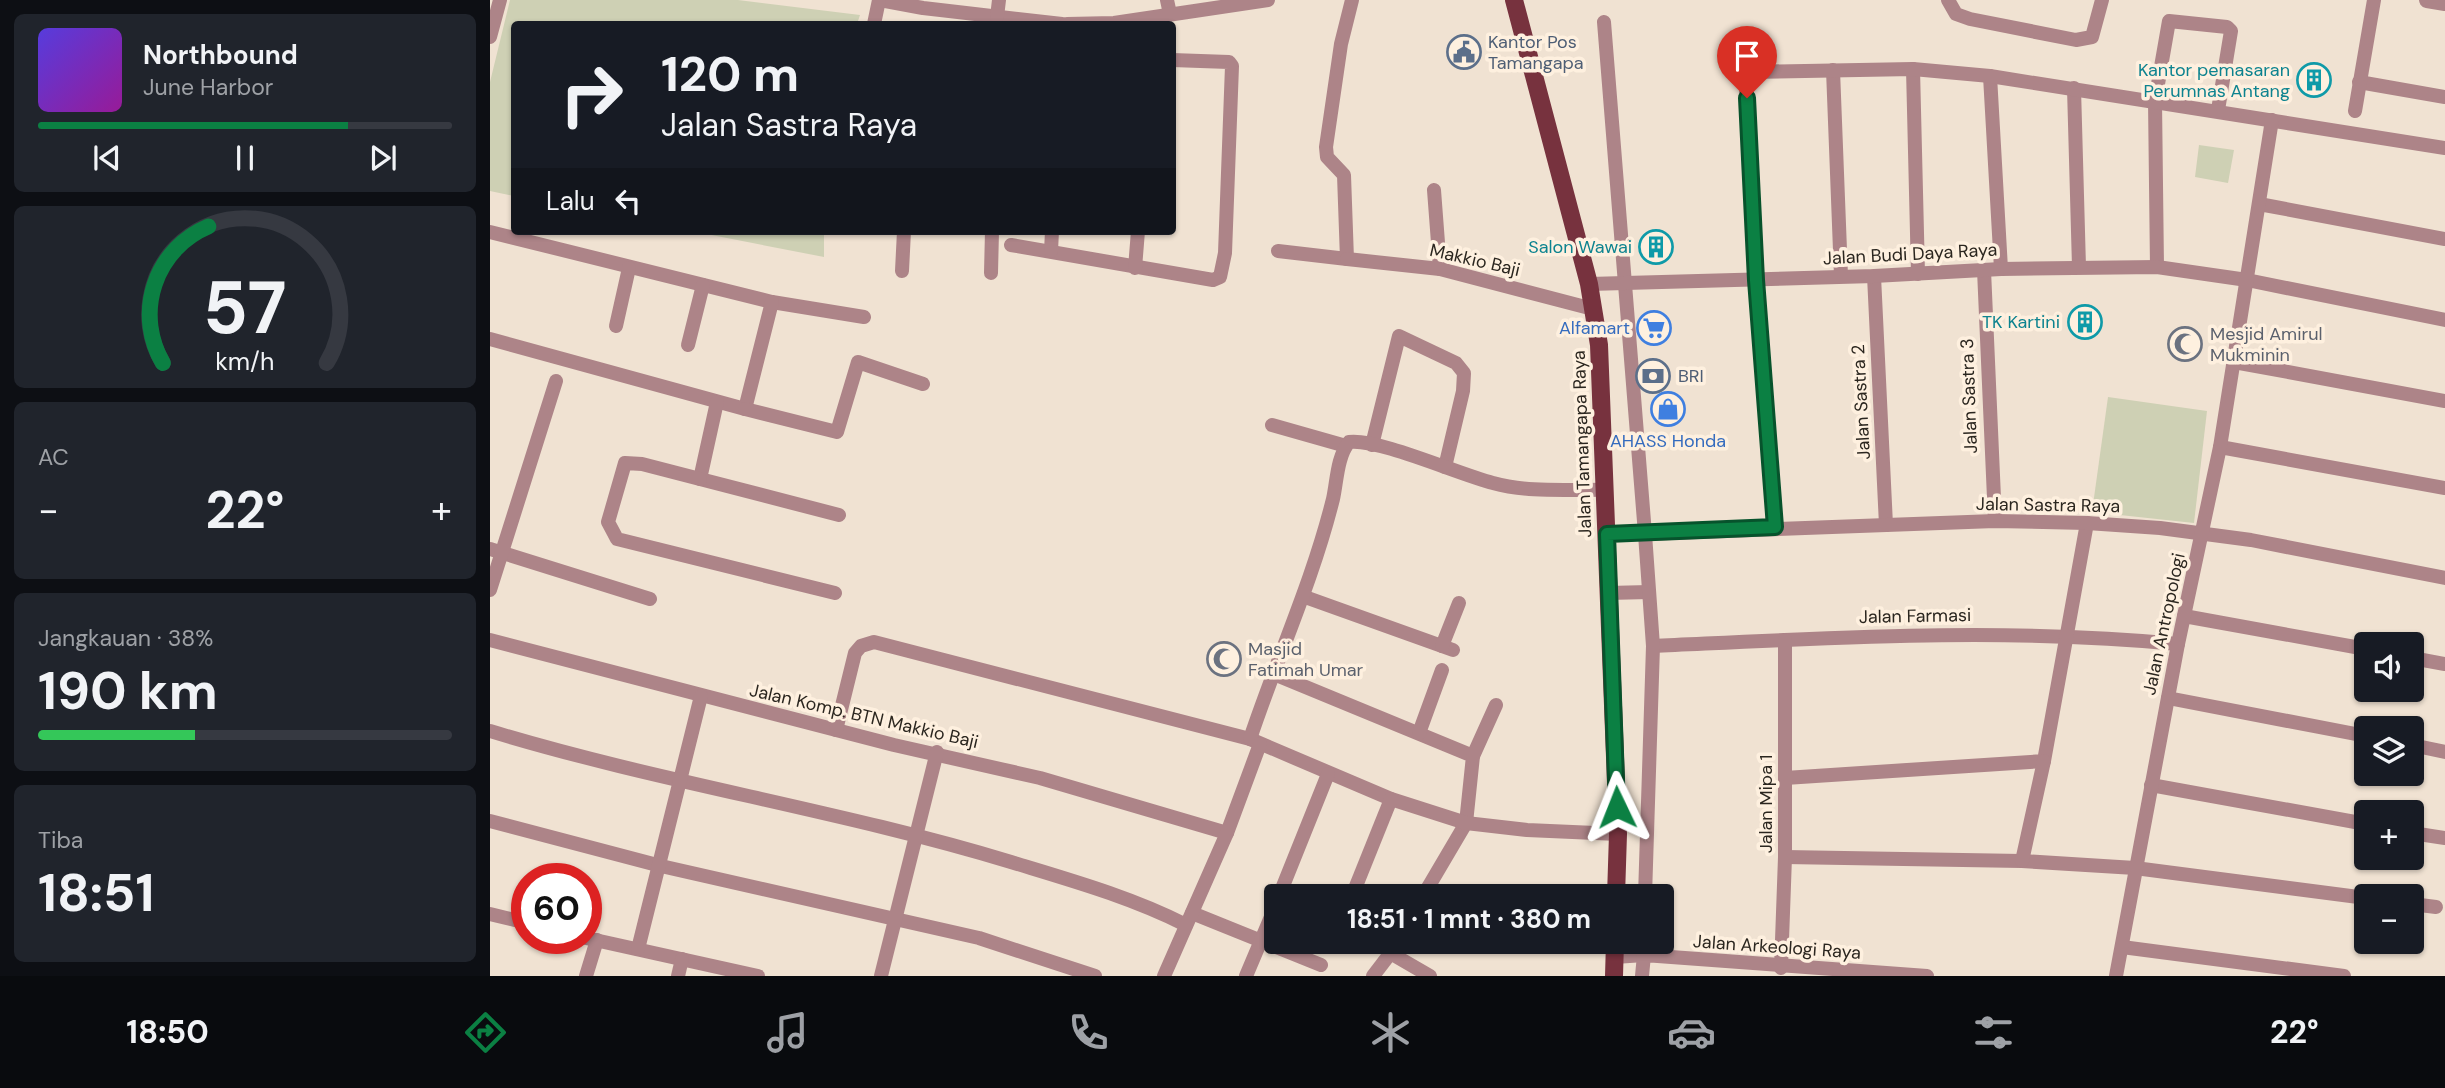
<!DOCTYPE html>
<html lang="id">
<head>
<meta charset="utf-8">
<style>
  body { margin:0; font-family:"DM Sans",sans-serif; background:#20242c; color:#f1f3f6; height:100vh; display:flex; flex-direction:column; font-size:26px; white-space:nowrap }
  * { box-sizing:border-box; margin:0 }
  p { font-size:23px; color:#9ea1a6 }
  .icon { flex:none; width:38px; height:38px; fill:none; stroke:currentColor; stroke-width:2; stroke-linecap:round; stroke-linejoin:round }
  .map { position:relative; flex:1; overflow:hidden }
  .side { display:flex; flex-direction:column; gap:14px; padding:14px; background:#0d0f14; width:490px }
  .side>* { flex:none }
  .guide { position:absolute; left:21px; top:21px; width:665px; height:214px; border-radius:7px; box-shadow:0 2px 5px #0004; background:#171b24; color:#f1f3f6; overflow:hidden }
  .buttons { position:absolute; left:1864px; top:632px; display:grid; gap:14px }
  .buttons a { display:grid; place-items:center; width:70px; height:70px; border-radius:7px; background:#171b24; box-shadow:0 2px 5px #0004; font-size:35px }
  .speed { position:absolute; left:21px; top:863px; display:flex; gap:14px; font-size:35px; font-weight:700; text-align:center }
  .speed>* { display:grid; place-content:center; width:91px; height:91px; border-radius:50%; background:#171b24; box-shadow:0 2px 5px #0004; line-height:1 }
  .speed .limit { border:10px solid #d22; background:#fff; color:#111 }
  .pin { position:absolute; display:grid; place-items:center; width:60px; height:60px; color:#fff; margin:-72px -30px; border-radius:50% 50% 50% 0; rotate:-45deg; box-shadow:0 0 7px #0007 }
  .pin .icon { rotate:45deg }
  .me { position:absolute; width:77px; margin:-38px; rotate:358deg; stroke-linejoin:round; filter:drop-shadow(0 0 5px #0008) }
  .turn { display:flex; align-items:center; gap:24px; height:147px; padding:0 35px; font-size:32px }
  .turn .icon { width:91px; height:91px; stroke-width:2.5 }
  .turn b { display:block; font-size:49px; line-height:60px }
  .then { display:flex; align-items:center; height:66px; padding:0 35px; background:#0003; gap:14px; font-size:26px }
  .big { font-size:52px; font-weight:700; line-height:1.1 }
  .side .tile { flex:1; display:flex; flex-direction:column; justify-content:center; gap:10px; min-width:0; padding:0 24px; border-radius:10px; background:#20242c }
  .side .dial { align-items:center; gap:0 }
  .dial svg { height:182px; overflow:visible; fill:none; stroke:#363941; stroke-width:7; stroke-linecap:round; text-anchor:middle }
  .dial text { fill:#f1f3f6; stroke:none }
  .song { display:flex; align-items:center; gap:21px }
  .cover { width:84px; height:84px; border-radius:10px; background:linear-gradient(135deg,hsl(250 70% 55%),hsl(300 70% 35%)) }
  .played { height:7px; border-radius:4px; background:linear-gradient(90deg,#0b8043 75%,#363941 75%) }
  .keys { display:flex; justify-content:space-around; direction:ltr }
  .heat { display:flex; justify-content:space-between; align-items:center; font-size:38px; direction:ltr }
  .charge { height:10px; border-radius:5px; background:linear-gradient(90deg,#34c759 38%,#363941 0) }
  .trip { position:absolute; left:774px; top:884px; width:410px; height:70px; border-radius:7px; background:#171b24; box-shadow:0 2px 5px #0004; font-weight:700; line-height:70px; text-align:center }
  .tab-bar { display:flex; height:112px; justify-content:space-around; align-items:center; background:#090b0e; color:#9ea1a6 }
  .tab-bar .icon { width:49px; height:49px }
  .tab-bar .current { color:#0b8043 }
  .tab-bar b { font-size:32px; color:#f1f3f6 }
  main { display:flex; flex:1; min-height:0 }
  .map>svg:first-child { display:block }
</style>
</head>
<body>
<main>
<section class="side">
<div class="tile">
<div class="song"><i class="cover"></i><div><b>Northbound</b><p>June Harbor</p></div></div>
<div class="played"></div>
<div class="keys"><svg class="icon" aria-label="previous" viewBox="0 0 24 24"><path d="M18 5L8 12l10 7zM5 5v14"/></svg><svg class="icon" aria-label="pause" viewBox="0 0 24 24"><path d="M8 5v14M16 5v14"/></svg><svg class="icon" aria-label="next" viewBox="0 0 24 24"><path d="M6 5l10 7-10 7zM19 5v14"/></svg></div>
</div>
<div class="tile dial"><svg viewBox="0 0 100 80">
<path d="M14 69A42 42 0 1 1 86 69"/>
<path d="M14 69A42 42 0 0 1 34 9" stroke="#0b8043"/>
<text x="50" y="56" font-size="32" font-weight="700">57</text>
<text x="50" y="72" font-size="11">km/h</text>
</svg></div>
<div class="tile"><p>AC</p>
<div class="heat"><a>−</a><b class="big">22°</b><a>+</a></div>
</div>
<div class="tile"><p>Jangkauan · 38%</p><b class="big">190 km</b><div class="charge"></div></div>
<div class="tile"><p>Tiba</p><b class="big">18:51</b></div>
</section>
<div class="map">
<svg width="1955" height="976" viewBox="0 0 1955 976">
  <rect width="100%" height="100%" fill="#f0e2d2"/>
  <g fill="#ced0b4">
    <polygon points="20,0 248,0 370,15 367,24 24,24 24,196 0,191 0,82"/>
    <polygon points="1709,145 1744,150 1738,183 1705,177"/>
    <polygon points="201,231 334,231 334,257"/>
    <polygon points="1618,397 1717,411 1704,523 1602,512"/>
  </g>
  <g fill="none" stroke-linecap="round" stroke-linejoin="round">
    <g stroke="#ad8488" stroke-width="14">
      <polyline points="390,0 433,8 572,24"/>
      <polyline points="677,0 680,14"/>
      <polyline points="1458,0 1466,14 1480,19 1586,40 1602,37 1612,0"/>
      <polyline points="507,17 509,0"/>
      <polyline points="1114,22 1155,534 1117,534"/>
      <polyline points="384,24 389,0"/>
      <polyline points="577,24 624,23 778,0"/>
      <polyline points="0,37 10,0"/>
      <polyline points="1423,69 1428,274"/>
      <polyline points="1343,70 1351,276"/>
      <polyline points="1500,76 1511,269"/>
      <polyline points="1869,82 1955,97"/>
      <polyline points="1584,88 1589,267"/>
      <polyline points="1865,111 1884,0"/>
      <polyline points="944,190 950,269"/>
      <polyline points="1769,204 1955,239"/>
      <polyline points="0,232 282,302 374,317"/>
      <polyline points="521,245 723,280 730,277 735,253 742,66 739,62 682,60"/>
      <polyline points="561,251 562,231"/>
      <polyline points="788,251 857,259 854,175 837,157 836,147 851,44 862,0"/>
      <polyline points="857,259 950,269 1103,309"/>
      <polyline points="1667,267 1665,101 1679,21 1737,27 1741,31 1728,110"/>
      <polyline points="645,268 648,231"/>
      <polyline points="1494,270 1505,521"/>
      <polyline points="412,271 414,231"/>
      <polyline points="501,273 502,231"/>
      <polyline points="1384,276 1396,525"/>
      <polyline points="1099,284 1384,276 1511,269 1667,267 1757,280 1955,320"/>
      <polyline points="126,326 139,268"/>
      <polyline points="0,339 255,409 282,302"/>
      <polyline points="198,345 213,285"/>
      <polyline points="1744,362 1955,401"/>
      <polyline points="227,402 210,479 349,515"/>
      <polyline points="255,409 347,432 368,362 433,384"/>
      <polyline points="782,425 856,446"/>
      <polyline points="882,445 909,336 966,363 974,373 973,391 955,467"/>
      <polyline points="1730,447 1955,488"/>
      <polyline points="210,479 152,464 135,463 118,522 127,539 345,593"/>
      <polyline points="1285,527 1266,280 1255,72 1423,69 1500,76 1955,148"/>
      <polyline points="0,549 160,599"/>
      <polyline points="0,590 66,381"/>
      <polyline points="1118,593 1159,592"/>
      <polyline points="815,597 963,650"/>
      <polyline points="1694,616 1876,649"/>
      <polyline points="0,640 404,745 550,778 737,833"/>
      <polyline points="952,646 969,603"/>
      <path d="M 1163,646 C 1339,638 1513,627 1688,644"/>
      <polyline points="1922,658 1955,664"/>
      <polyline points="784,674 983,756 976,823 933,896"/>
      <polyline points="1678,698 1876,736"/>
      <polyline points="346,730 365,653 371,646 384,642 760,739 901,799 976,823 1037,830 1128,834"/>
      <path d="M 0,731 C 171,783 350,810 521,862 C 580,880 641,897 696,925"/>
      <polyline points="929,733 952,670"/>
      <path d="M 760,739 C 787,658 822,583 843,499 C 847,481 847,457 859,442 C 888,438 970,475 1003,483 C 1039,493 1079,489 1115,490"/>
      <polyline points="1922,745 1955,752"/>
      <polyline points="983,756 1006,705"/>
      <polyline points="1295,778 1554,761 1597,523"/>
      <polyline points="1661,785 1876,824"/>
      <polyline points="0,821 171,866 489,938 605,976"/>
      <polyline points="1922,833 1955,838"/>
      <polyline points="1295,857 1532,861 1645,868 1876,898"/>
      <polyline points="1532,861 1554,761"/>
      <polyline points="789,896 838,774"/>
      <polyline points="862,896 901,799"/>
      <polyline points="1155,896 1163,646 1155,534 1505,521 1597,523 1670,528 1761,540 1955,578"/>
      <polyline points="1922,904 1946,907"/>
      <polyline points="702,913 831,965"/>
      <polyline points="0,914 37,923"/>
      <polyline points="96,938 268,976"/>
      <polyline points="1632,947 1854,976"/>
      <polyline points="148,949 211,696"/>
      <polyline points="902,954 940,976"/>
      <polyline points="1125,957 1154,955 1154,942"/>
      <polyline points="1291,968 1295,857 1295,640"/>
      <polyline points="96,976 107,940"/>
      <polyline points="188,976 192,959"/>
      <polyline points="391,976 447,752"/>
      <polyline points="674,976 737,833 770,744"/>
      <polyline points="756,976 786,905"/>
      <polyline points="883,976 909,942"/>
      <polyline points="1152,976 1154,955 1437,976"/>
      <polyline points="1626,976 1688,644 1730,447 1782,120"/>
    </g>
    <polyline stroke="#ad8488" stroke-width="16" points="1937,0 1955,3"/>
    <g stroke="#77323e" stroke-width="18">
      <polyline points="1024,0 1099,284 1109,345 1128,834 1126,896"/>
      <polyline points="1124,976 1125,942"/>
    </g>
  </g>
  <g fill="none" stroke-linecap="round" stroke-linejoin="round">
    <g stroke="#07532c" stroke-width="18">
      <polyline id="route" points="1127,807 1117,534 1285,527 1266,280 1257,98"/>
    </g>
    <use href="#route" stroke="#0b8043" stroke-width="12"/>
  </g>
  <defs>
    <g id="civic-ring" transform="scale(1.75)"><circle r="9.5" fill="#fef0df" stroke="#5c6f8a" stroke-width="1.5"/><path d="M-.6-6.5H3V-4.5H.6V-3L4-1V1h2V6H-6V1h2V-1L-.6-3ZM-1.2 2.5V6h2.4V2.5Z" fill="#5c6f8a"/></g>
    <g id="building-ring" transform="scale(1.75)"><circle r="9.5" fill="#fef0df" stroke="#0f9aa8" stroke-width="1.5"/><path d="M-4-6H4V6H1V3H-1V6H-4ZM-2.5-4.3h1.7v1.8h-1.7ZM.8-4.3h1.7v1.8H.8ZM-2.5-1h1.7V.8h-1.7ZM.8-1h1.7V.8H.8Z" fill="#0f9aa8"/></g>
    <g id="supermarket-ring" transform="scale(1.75)"><circle r="9.5" fill="#fef0df" stroke="#3f7fe0" stroke-width="1.5"/><path d="M-6-5.5h2.5l.6 2H6L4.5 2H-2.5L-4.4-4H-6ZM-1.5 3.2a1.3 1.3 0 1 0 .1 0ZM3 3.2a1.3 1.3 0 1 0 .1 0Z" fill="#3f7fe0"/></g>
    <g id="mosque-ring" transform="scale(1.75)"><circle r="9.5" fill="#fef0df" stroke="#6b7280" stroke-width="1.5"/><path d="M3.5-4.9A6 6 0 1 0 3.5 4.9A5 5 0 1 1 3.5-4.9Z" fill="#6b7280"/></g>
    <g id="bank-ring" transform="scale(1.75)"><circle r="9.5" fill="#fef0df" stroke="#5c6f8a" stroke-width="1.5"/><path d="M-6-4H6V4H-6ZM0-2.3a2.3 2.3 0 1 0 0 4.6a2.3 2.3 0 1 0 0-4.6Z" fill="#5c6f8a"/></g>
    <g id="shop-ring" transform="scale(1.75)"><circle r="9.5" fill="#fef0df" stroke="#3f7fe0" stroke-width="1.5"/><path d="M-5-2.5h2.3a2.7 3.5 0 0 1 5.4 0H5L5.5 6h-11ZM-1.5-2.5h3a1.5 2.3 0 0 0-3 0Z" fill="#3f7fe0"/></g>
  </defs>
  <g fill-rule="evenodd">
    <use href="#civic-ring" x="974" y="52"/>
    <use href="#building-ring" x="1824" y="80"/>
    <use href="#building-ring" x="1166" y="247"/>
    <use href="#building-ring" x="1595" y="322"/>
    <use href="#supermarket-ring" x="1164" y="328"/>
    <use href="#mosque-ring" x="1695" y="344"/>
    <use href="#bank-ring" x="1163" y="376"/>
    <use href="#shop-ring" x="1178" y="409"/>
    <use href="#mosque-ring" x="734" y="659"/>
  </g>
  <g text-anchor="middle" dominant-baseline="central" stroke-width="7" stroke-linejoin="round" paint-order="stroke">
    <g font-size="18" fill="#4e5e75" stroke="#fef0df" text-anchor="start">
      <text x="998" y="42">Kantor Pos<tspan x="998" dy="21">Tamangapa</tspan></text>
      <text x="1188" y="376">BRI</text>
    </g>
    <g font-size="18" fill="#0d838f" stroke="#fef0df" text-anchor="end">
      <text x="1800" y="70">Kantor pemasaran<tspan x="1800" dy="21">Perumnas Antang</tspan></text>
      <text x="1142" y="247">Salon Wawai</text>
      <text x="1570" y="322">TK Kartini</text>
    </g>
    <g font-size="18" fill="#2b261f" stroke="#fef0df">
      <text transform="translate(1420 254) rotate(-3)">Jalan Budi Daya Raya</text>
      <text transform="translate(985 260) rotate(13)">Makkio Baji</text>
      <text transform="translate(1479 396) rotate(-92)">Jalan Sastra 3</text>
      <text transform="translate(1371 402) rotate(-93)">Jalan Sastra 2</text>
      <text transform="translate(1092 444) rotate(-92)">Jalan Tamangapa Raya</text>
      <text transform="translate(1558 505) rotate(1)">Jalan Sastra Raya</text>
      <text transform="translate(1425 616) rotate(-1)">Jalan Farmasi</text>
      <text transform="translate(1674 624) rotate(-78)">Jalan Antropologi</text>
      <text transform="translate(374 716) rotate(13)">Jalan Komp. BTN Makkio Baji</text>
      <text transform="translate(1276 804) rotate(-90)">Jalan Mipa 1</text>
      <text transform="translate(1287 947) rotate(4)">Jalan Arkeologi Raya</text>
    </g>
    <g font-size="18" fill="#366cbe" stroke="#fef0df" text-anchor="end">
      <text x="1140" y="328">Alfamart</text>
      <text x="1178" y="441" text-anchor="middle">AHASS Honda</text>
    </g>
    <g font-size="18" fill="#5b616d" stroke="#fef0df" text-anchor="start">
      <text x="1720" y="334">Mesjid Amirul<tspan x="1720" dy="21">Mukminin</tspan></text>
      <text x="758" y="649">Masjid<tspan x="758" dy="21">Fatimah Umar</tspan></text>
    </g>
  </g>
</svg>
<div class="buttons">
<a><svg class="icon" aria-label="sound" viewBox="0 0 24 24"><path d="M4 9h4l5-4v14l-5-4H4zM17 9q2 3 0 6"/></svg></a>
<a><svg class="icon" aria-label="layers" viewBox="0 0 24 24"><path d="M12 4l9 5-9 5-9-5zM3 14l9 5 9-5"/></svg></a>
<a>+</a>
<a>−</a>
</div>
<div class="speed"><div class="limit">60</div></div>
<div class="pin" style="left:1257px;top:98px;background:#d93025"><svg class="icon" aria-label="arrive" viewBox="0 0 24 24"><path d="M6 21V4h12l-3 4 3 4H6"/></svg></div>
<svg class="me" style="left:1127px;top:807px" viewBox="-20 -20 40 40"><path d="M0-17L14 15 0 8-14 15z" fill="#0b8043" stroke="#fff" stroke-width="4"/></svg>
<div class="trip">18:51 · 1 mnt · 380 m</div>
<div class="guide">
<div class="turn"><svg class="icon" aria-label="right" viewBox="0 0 24 24"><path d="M7 20v-9h11M14 6l5 5-5 5"/></svg><div><b>120 m</b>Jalan Sastra Raya</div></div>
<div class="then">Lalu<svg class="icon" aria-label="left" viewBox="0 0 24 24"><path d="M17 20v-9H6M10 6l-5 5 5 5"/></svg></div>
</div>
</div>
</main>
<nav class="tab-bar">
<b>18:50</b>
<svg class="icon current" aria-label="directions" viewBox="0 0 24 24"><path d="M12 3l9 9-9 9-9-9zM9 14v-3h6M13 9l2 2-2 2"/></svg>
<svg class="icon" aria-label="music" viewBox="0 0 24 24"><path d="M9 18V5l10-2v13"/><circle cx="6" cy="18" r="3"/><circle cx="16" cy="16" r="3"/></svg>
<svg class="icon" aria-label="phone" viewBox="0 0 24 24"><path d="M5 4h4l2 5-3 2q2 4 5 5l2-3 5 2v4C11 20 4 13 5 4z"/></svg>
<svg class="icon" aria-label="climate" viewBox="0 0 24 24"><path d="M12 3v18M4 7l16 10M4 17L20 7"/></svg>
<svg class="icon" aria-label="car" viewBox="0 0 24 24"><path d="M5 17H2v-5l4-1 3-4h7l3 4 3 1v5h-3M9 17h6M6 11h13"/><circle cx="7" cy="17" r="2"/><circle cx="17" cy="17" r="2"/></svg>
<svg class="icon" aria-label="filters" viewBox="0 0 24 24"><path d="M4 7h16M4 17h16"/><circle cx="9" cy="7" r="2"/><circle cx="15" cy="17" r="2"/></svg>
<b>22°</b>
</nav>
</body>
</html>
